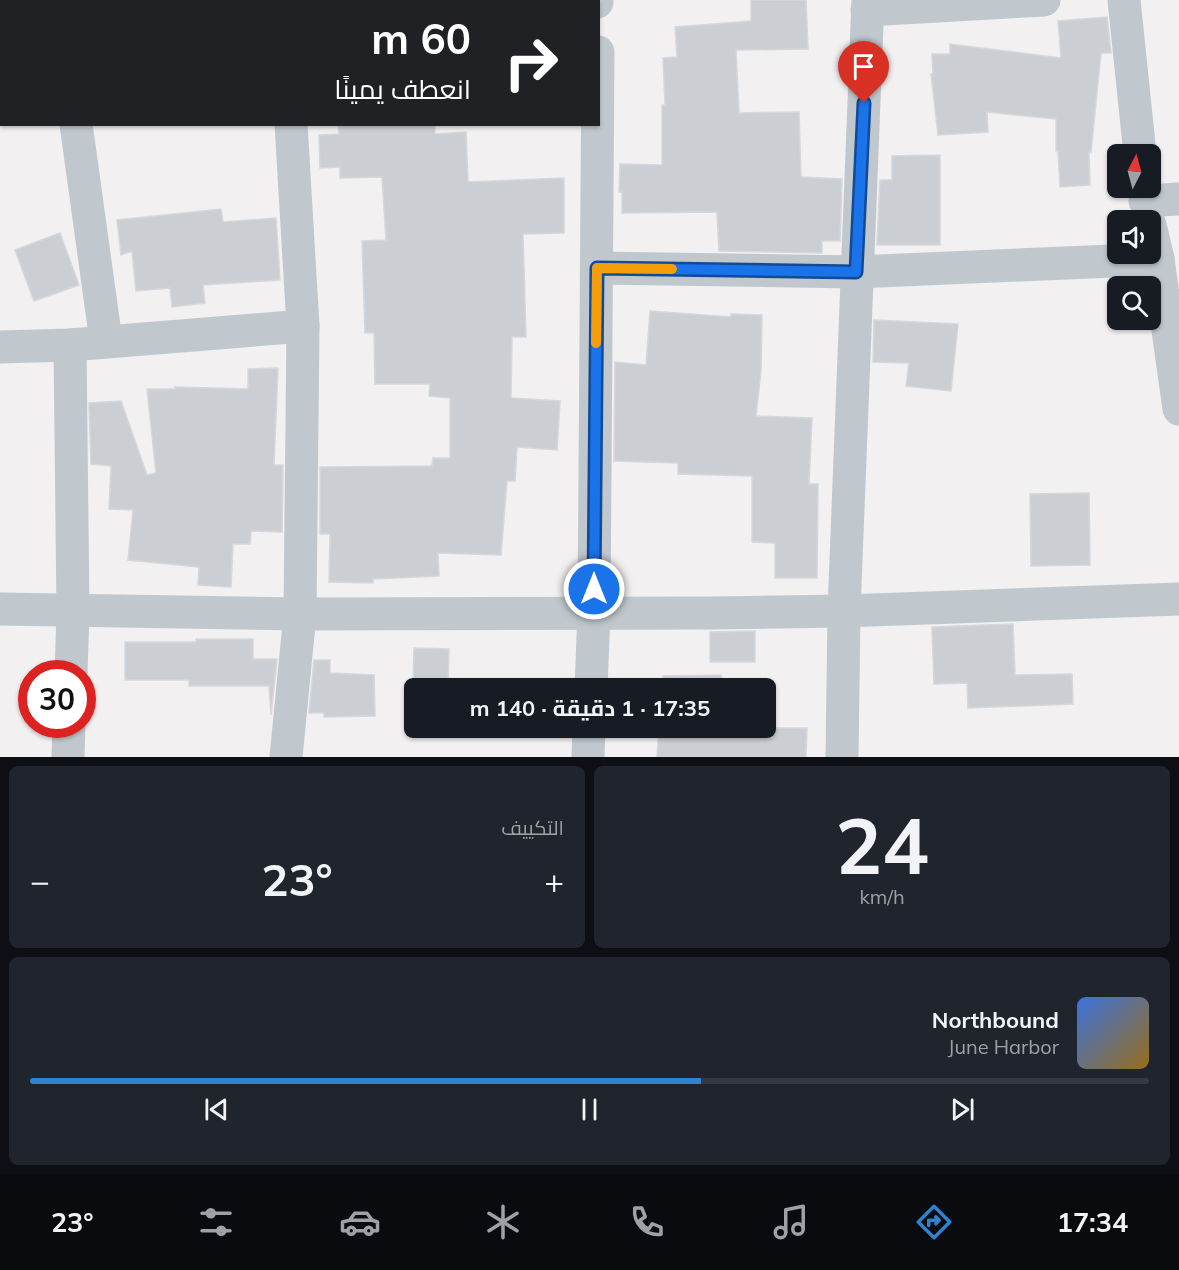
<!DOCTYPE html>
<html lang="ar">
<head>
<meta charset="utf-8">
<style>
  body { margin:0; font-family:Mulish,Cairo,sans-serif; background:#20242c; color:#f1f3f6; direction:rtl; height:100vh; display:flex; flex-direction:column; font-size:22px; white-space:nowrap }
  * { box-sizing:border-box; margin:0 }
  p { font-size:20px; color:#9ea1a6 }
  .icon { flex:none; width:33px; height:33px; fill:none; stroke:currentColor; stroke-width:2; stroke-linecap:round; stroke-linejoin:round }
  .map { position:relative; height:757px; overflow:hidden; direction:ltr }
  .side { display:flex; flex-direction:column; gap:9px; padding:9px; background:#0d0f14; flex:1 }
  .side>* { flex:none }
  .top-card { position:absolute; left:0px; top:0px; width:600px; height:126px; box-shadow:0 2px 4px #0004; direction:rtl; background:#202124; color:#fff; overflow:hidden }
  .needle { width:39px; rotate:6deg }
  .buttons { position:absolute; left:1107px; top:144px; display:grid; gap:12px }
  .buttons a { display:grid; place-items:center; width:54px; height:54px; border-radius:9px; background:#171b24; box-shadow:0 2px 4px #0004; font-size:30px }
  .speed { position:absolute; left:18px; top:660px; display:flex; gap:12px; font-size:30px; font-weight:700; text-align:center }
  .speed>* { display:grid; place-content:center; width:78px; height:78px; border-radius:50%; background:#171b24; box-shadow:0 2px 4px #0004; line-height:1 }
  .speed .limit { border:9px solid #d22; background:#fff; color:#111 }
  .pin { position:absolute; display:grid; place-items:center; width:51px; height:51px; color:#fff; margin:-62px -26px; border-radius:50% 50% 50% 0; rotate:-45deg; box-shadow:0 0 6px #0007 }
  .pin .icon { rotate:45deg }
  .me { position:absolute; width:66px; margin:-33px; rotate:0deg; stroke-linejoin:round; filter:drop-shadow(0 0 4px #0008) }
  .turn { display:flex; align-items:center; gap:21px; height:126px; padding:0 30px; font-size:27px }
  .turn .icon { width:78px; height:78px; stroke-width:2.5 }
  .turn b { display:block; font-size:42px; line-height:51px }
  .big { font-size:45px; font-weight:700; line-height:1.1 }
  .side .tile { flex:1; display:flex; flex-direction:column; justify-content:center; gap:9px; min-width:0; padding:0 21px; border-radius:9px; background:#20242c }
  .side .dial { align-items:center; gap:0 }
  .dial b { font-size:78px; line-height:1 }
  .song { display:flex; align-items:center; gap:18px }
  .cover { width:72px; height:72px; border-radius:9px; background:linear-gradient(135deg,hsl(220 70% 55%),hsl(40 70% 35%)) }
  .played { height:6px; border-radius:3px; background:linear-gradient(90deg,#2f82ce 60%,#363941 60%) }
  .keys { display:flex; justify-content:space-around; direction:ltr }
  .heat { display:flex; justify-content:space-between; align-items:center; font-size:33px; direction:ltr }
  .side .tiles { flex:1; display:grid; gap:9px; grid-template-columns:1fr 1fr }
  .tile:last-child { grid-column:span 2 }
  .trip { position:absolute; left:404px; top:678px; width:372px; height:60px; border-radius:9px; background:#171b24; box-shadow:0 2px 4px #0004; font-weight:700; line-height:60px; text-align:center; direction:rtl }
  .tab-bar { display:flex; height:96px; justify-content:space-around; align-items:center; background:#090b0e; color:#9ea1a6 }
  .tab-bar .icon { width:42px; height:42px }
  .tab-bar .active { color:#2f82ce }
  .tab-bar b { font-size:27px; color:#f1f3f6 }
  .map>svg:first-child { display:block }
</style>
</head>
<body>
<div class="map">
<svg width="1179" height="757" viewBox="0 0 1179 757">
  <rect width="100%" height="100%" fill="#f2f0f0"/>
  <g fill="#cbced2" stroke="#d5d7db" stroke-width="1.5">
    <polygon points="751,0 806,0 808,49 736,50 739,113 799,112 801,177 842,179 840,241 822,241 822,253 719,251 717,212 622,213 622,192 619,192 620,164 662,165 662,105 665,105 663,58 677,57 675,27 751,21"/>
    <polygon points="1107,17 1111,53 1101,53 1091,152 1089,152 1090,185 1060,187 1058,151 1056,151 1056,119 987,112 988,132 938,135 931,74 933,74 932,54 950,54 950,44 1061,58 1058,21"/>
    <polygon points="338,124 435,124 435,134 466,132 468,182 564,178 564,233 523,234 526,337 512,337 511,398 560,401 557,450 517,447 515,481 507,481 501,555 438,553 439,576 373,579 373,583 329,582 330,534 320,534 320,467 432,466 433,458 450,458 450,398 429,396 430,384 375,384 374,333 365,333 362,241 386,240 382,177 340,178 340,167 320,168 319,135 339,134"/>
    <polygon points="940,155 940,245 877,245 880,180 892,180 892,156"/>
    <polygon points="221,209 223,222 276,218 280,280 203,285 205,303 172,307 170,288 136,291 132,251 121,255 117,220"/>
    <polygon points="60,233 79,285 34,301 15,250"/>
    <polygon points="650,311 731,317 731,314 762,315 761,371 756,416 812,418 809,484 818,484 817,578 775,578 775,543 752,542 752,476 678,474 678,463 614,461 615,362 646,365"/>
    <polygon points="874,320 958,324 951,391 906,386 909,363 873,362"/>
    <polygon points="278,368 274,465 283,465 282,532 251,531 250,544 233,544 231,587 198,585 199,567 128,560 133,510 109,509 111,466 91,464 89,403 121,401 147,475 156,473 147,389 175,389 175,387 248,389 248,369"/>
    <polygon points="1089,493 1090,565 1031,566 1030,494"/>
    <polygon points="1013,624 1015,675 1072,674 1073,704 968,708 967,683 934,684 932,627"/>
    <polygon points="755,631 755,662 710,662 710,632"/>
    <polygon points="196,639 253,639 253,659 277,659 271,715 269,686 189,686 189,680 125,680 125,642 196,642"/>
    <polygon points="414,648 449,649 448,688 413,688"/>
    <polygon points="314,660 330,660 330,673 374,675 375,716 324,717 324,713 309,713"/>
    <polygon points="721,675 722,688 662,688 663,676"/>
    <polygon points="659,728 807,728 806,757 657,757"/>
  </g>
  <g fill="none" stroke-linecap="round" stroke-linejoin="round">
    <g stroke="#c0c8cd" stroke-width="33">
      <polyline points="61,0 61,2"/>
      <polyline points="597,0 597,2"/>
      <polyline points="1124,0 1140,154"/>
      <polyline points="867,10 1044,0"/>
      <polyline points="0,77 2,77"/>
      <polyline points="76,124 106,341"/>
      <polyline points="1145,201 1179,199"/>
      <polyline points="1150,225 1158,259 1179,409"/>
      <polyline points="597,268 856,272 1158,259"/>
      <polyline points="70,345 73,612 71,674"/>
      <polyline points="0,347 70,345 303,326"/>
      <polyline points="0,609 300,614 711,613 844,611 1179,599"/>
      <polyline points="591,688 594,612 598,52"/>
      <polyline points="68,757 69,724"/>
      <polyline points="286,757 300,614 303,326 291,124"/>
      <polyline points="588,757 589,728"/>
      <polyline points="842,757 844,611 868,0"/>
    </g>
  </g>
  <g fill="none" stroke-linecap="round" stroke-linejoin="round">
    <g stroke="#114b97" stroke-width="15">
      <polyline id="route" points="594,589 597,268 856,272 864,103"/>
    </g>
    <use href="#route" stroke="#1a73e8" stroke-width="10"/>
    <polyline stroke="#f59e0b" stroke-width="10" points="596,343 597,268 672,269"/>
  </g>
</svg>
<div class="buttons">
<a><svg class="needle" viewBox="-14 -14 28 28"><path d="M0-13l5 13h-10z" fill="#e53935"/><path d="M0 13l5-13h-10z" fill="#9ea1a6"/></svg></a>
<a><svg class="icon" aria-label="sound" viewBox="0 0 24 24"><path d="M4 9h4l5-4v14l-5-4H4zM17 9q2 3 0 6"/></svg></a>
<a><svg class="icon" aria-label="search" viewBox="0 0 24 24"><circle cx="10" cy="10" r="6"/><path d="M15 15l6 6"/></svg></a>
</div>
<div class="speed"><div class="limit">30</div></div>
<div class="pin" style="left:864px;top:103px;background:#d93025"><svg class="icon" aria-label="arrive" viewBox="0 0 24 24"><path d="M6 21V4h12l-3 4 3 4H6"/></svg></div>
<svg class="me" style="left:594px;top:589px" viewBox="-20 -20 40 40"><circle r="17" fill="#1a73e8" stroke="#fff" stroke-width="3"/><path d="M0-11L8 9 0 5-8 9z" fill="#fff"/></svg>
<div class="trip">17:35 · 1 دقيقة · 140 m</div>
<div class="top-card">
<div class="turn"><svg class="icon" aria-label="right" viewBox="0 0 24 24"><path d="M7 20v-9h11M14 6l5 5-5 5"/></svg><div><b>60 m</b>انعطف يمينًا</div></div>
</div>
</div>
<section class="side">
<div class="tiles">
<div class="tile dial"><b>24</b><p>km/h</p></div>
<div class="tile"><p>التكييف</p>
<div class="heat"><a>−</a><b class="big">23°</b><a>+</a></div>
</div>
<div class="tile">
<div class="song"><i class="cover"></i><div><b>Northbound</b><p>June Harbor</p></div></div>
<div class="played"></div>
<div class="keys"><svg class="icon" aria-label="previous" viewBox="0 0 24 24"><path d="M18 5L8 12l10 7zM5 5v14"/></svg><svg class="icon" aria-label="pause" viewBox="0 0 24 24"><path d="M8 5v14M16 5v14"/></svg><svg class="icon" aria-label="next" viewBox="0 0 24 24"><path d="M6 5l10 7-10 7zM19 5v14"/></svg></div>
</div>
</div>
</section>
<nav class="tab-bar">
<b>17:34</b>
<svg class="icon active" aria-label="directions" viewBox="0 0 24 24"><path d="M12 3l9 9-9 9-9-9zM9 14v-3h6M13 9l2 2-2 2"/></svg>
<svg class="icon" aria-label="music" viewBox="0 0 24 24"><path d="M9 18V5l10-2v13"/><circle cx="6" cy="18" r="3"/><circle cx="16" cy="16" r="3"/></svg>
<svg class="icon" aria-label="phone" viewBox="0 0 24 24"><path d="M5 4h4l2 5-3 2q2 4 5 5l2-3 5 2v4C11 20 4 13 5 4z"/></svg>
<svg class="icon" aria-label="climate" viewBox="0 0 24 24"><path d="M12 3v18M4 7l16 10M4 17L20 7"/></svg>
<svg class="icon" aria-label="car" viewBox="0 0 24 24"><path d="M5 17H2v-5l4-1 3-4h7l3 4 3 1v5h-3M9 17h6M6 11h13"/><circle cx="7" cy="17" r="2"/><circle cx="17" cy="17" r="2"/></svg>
<svg class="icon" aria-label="filters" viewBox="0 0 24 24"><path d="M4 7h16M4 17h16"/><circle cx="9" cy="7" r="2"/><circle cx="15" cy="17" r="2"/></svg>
<b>23°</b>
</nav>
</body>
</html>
